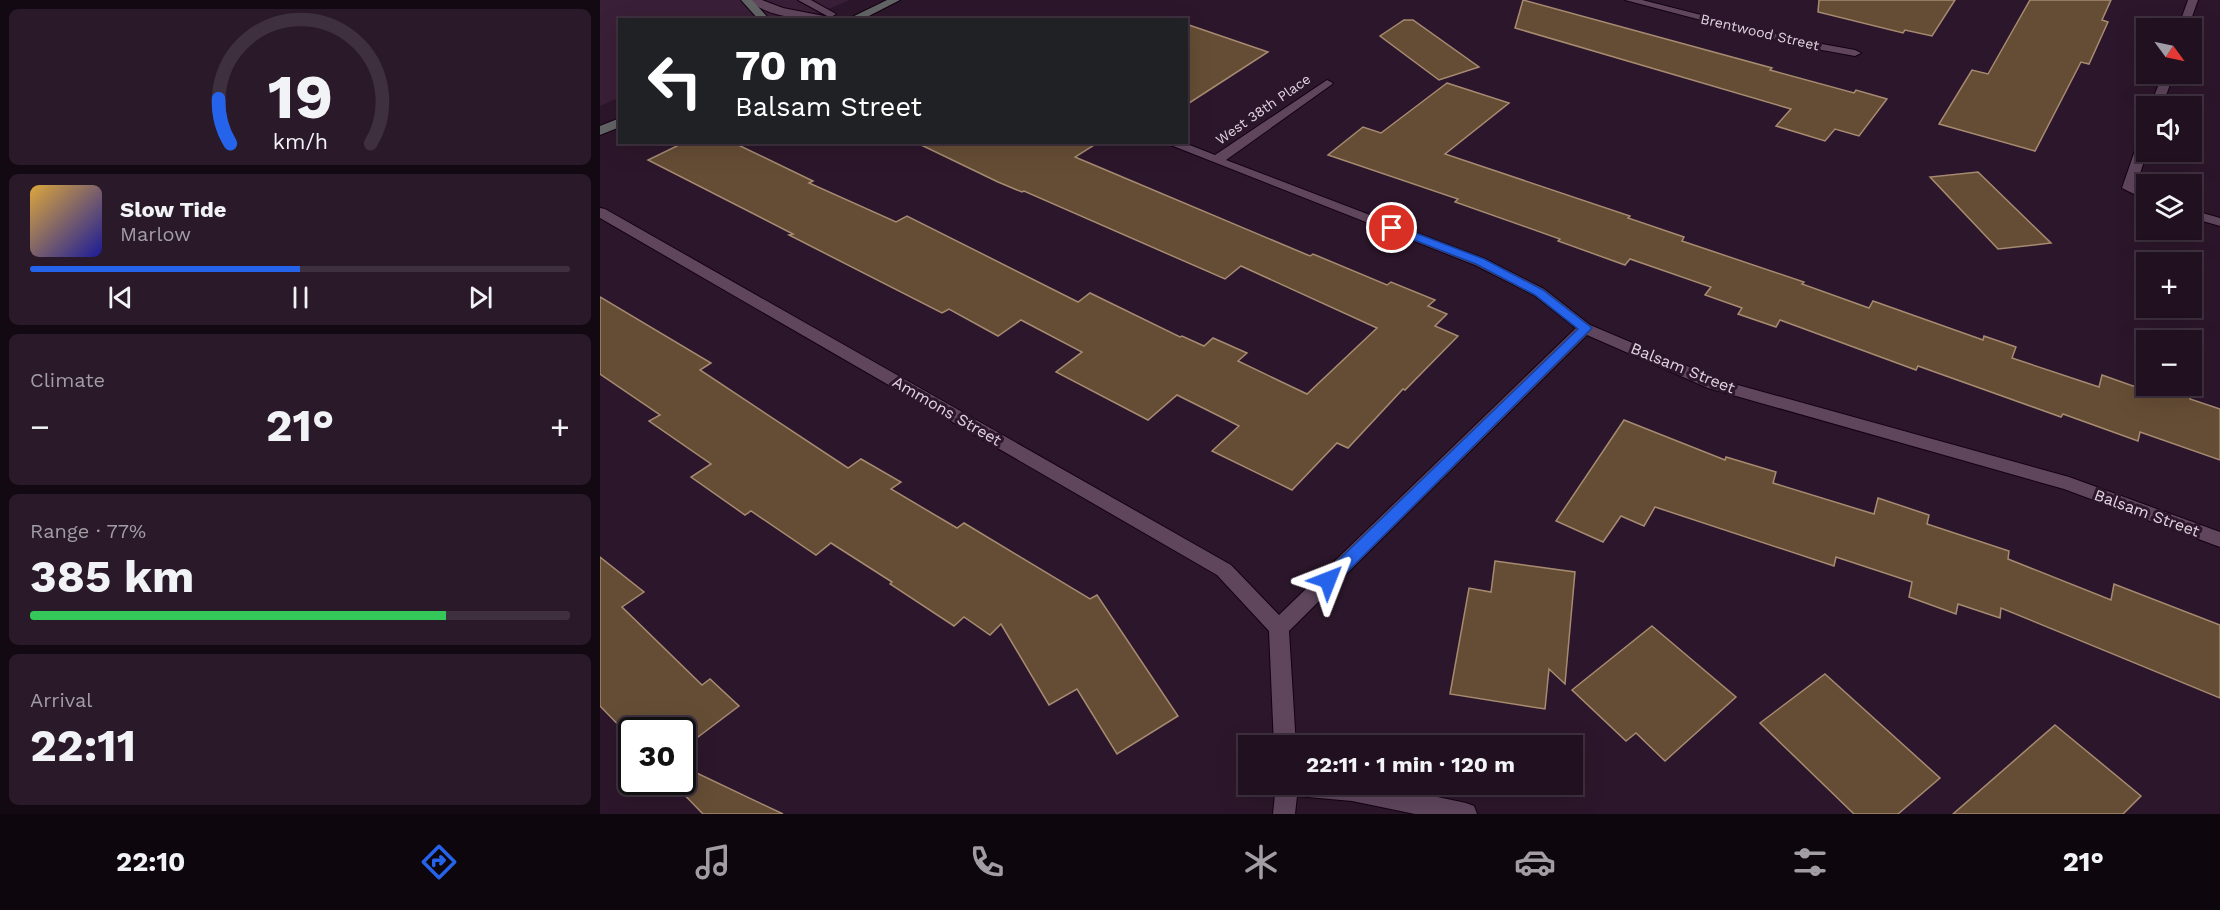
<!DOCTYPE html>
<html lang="en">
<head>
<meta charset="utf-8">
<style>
  body { margin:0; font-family:"Work Sans",sans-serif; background:#291929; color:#f1f3f6; height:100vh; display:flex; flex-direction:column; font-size:22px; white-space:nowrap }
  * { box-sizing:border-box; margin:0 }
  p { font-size:20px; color:#a29da5 }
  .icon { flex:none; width:33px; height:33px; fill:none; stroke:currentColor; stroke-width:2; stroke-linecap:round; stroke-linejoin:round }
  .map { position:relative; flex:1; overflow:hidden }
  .panel { display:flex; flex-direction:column; gap:9px; padding:9px; background:#120912; width:600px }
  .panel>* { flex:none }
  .top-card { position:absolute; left:18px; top:18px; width:570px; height:126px; border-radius:0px; box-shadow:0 6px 24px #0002,0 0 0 2px #3e303e; background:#202124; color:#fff; overflow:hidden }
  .needle { width:39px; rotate:123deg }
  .tools { position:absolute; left:1536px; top:18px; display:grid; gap:12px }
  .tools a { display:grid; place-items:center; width:66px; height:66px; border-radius:0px; background:#211020; box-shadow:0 6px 24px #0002,0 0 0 2px #3e303e; font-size:30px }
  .speed { position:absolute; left:18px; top:717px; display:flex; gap:12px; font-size:30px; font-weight:700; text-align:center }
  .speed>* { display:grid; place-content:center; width:78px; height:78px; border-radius:50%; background:#211020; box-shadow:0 6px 24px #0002,0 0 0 2px #3e303e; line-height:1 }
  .speed .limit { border:3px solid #111; border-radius:9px; background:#fff; color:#111 }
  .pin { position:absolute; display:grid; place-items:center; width:51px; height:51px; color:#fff; margin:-26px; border:3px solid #fff; border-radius:50%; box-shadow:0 2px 6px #0007 }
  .me { position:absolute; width:66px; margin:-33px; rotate:45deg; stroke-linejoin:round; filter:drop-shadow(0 0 4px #0008) }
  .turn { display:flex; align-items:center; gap:21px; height:126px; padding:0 18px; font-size:27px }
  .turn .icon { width:78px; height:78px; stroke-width:2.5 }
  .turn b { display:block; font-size:42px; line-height:51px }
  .big { font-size:45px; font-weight:700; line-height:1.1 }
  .panel .tile { flex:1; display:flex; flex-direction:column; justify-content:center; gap:9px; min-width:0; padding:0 21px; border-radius:9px; background:#291929 }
  .panel .dial { align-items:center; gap:0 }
  .dial svg { height:156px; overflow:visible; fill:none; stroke:#3e303e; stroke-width:7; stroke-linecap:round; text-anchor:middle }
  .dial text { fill:#f1f3f6; stroke:none }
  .song { display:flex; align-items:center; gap:18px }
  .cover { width:72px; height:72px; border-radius:9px; background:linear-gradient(135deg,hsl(40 70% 55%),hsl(240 70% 35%)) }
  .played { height:6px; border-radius:3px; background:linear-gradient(90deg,#2563eb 50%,#3e303e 50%) }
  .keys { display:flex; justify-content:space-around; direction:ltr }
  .heat { display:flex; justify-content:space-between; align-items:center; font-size:33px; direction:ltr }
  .charge { height:9px; border-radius:4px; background:linear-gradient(90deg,#34c759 77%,#3e303e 0) }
  .trip { position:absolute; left:638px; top:735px; width:345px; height:60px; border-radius:0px; background:#211020; box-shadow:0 6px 24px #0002,0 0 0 2px #3e303e; font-weight:700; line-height:60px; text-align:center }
  .menu { display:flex; height:96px; justify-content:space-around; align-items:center; background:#0d060d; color:#a29da5 }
  .menu .icon { width:42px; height:42px }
  .menu .active { color:#2563eb }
  .menu b { font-size:27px; color:#f1f3f6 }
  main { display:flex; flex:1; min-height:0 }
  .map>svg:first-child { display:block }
</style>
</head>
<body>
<main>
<section class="panel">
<div class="tile dial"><svg viewBox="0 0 100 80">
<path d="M14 69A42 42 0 1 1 86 69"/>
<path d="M14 69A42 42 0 0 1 8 46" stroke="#2563eb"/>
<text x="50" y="56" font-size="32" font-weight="700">19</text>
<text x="50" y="72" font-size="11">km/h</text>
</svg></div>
<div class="tile">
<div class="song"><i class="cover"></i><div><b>Slow Tide</b><p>Marlow</p></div></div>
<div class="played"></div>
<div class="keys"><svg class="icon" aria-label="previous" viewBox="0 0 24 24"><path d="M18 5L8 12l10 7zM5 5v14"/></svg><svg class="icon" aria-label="pause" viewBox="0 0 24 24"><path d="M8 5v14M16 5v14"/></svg><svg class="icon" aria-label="next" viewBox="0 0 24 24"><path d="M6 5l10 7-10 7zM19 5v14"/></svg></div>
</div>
<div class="tile"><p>Climate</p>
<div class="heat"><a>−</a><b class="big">21°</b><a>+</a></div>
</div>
<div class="tile"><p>Range · 77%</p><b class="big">385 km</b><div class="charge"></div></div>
<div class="tile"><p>Arrival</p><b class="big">22:11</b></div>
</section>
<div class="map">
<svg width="1620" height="814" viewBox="0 0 1620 814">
  <rect width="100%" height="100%" fill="#2c162b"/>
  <polygon fill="#391f37" points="0,0 250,0 204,19 20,20 19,98 0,106"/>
  <g fill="#654d35" stroke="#a68b71" stroke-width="1.5">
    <polygon points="923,0 1172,68 1170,70 1254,93 1256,90 1287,99 1259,136 1235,129 1225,141 1176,126 1191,109 915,28"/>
    <polygon points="1219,0 1355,0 1332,36 1305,30 1303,33 1218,12"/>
    <polygon points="1430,0 1511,0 1502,20 1508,22 1489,64 1481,62 1435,151 1339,124 1372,70 1388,74"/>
    <polygon points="804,20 813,20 879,67 839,80 780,36"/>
    <polygon points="586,24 668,52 586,105"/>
    <polygon points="847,83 909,103 845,154 1030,216 1028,218 1084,237 1082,241 1204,282 1202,284 1269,308 1273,301 1383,340 1384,336 1416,347 1412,358 1499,387 1502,375 1533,386 1568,386 1591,393 1590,399 1620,409 1620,460 1540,432 1538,441 1463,414 1461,417 1318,366 1316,370 1180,320 1176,327 1138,314 1142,308 1105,295 1111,287 1030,259 1025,265 958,241 960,239 855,202 858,199 728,155 763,127 781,133"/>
    <polygon points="85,142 132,142 213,181 209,183 296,222 307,216 478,302 490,293 580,337 582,336 604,346 613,338 647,353 638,361 707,394 777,328 641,266 625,279 424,191 422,192 398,182 315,142 499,142 475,157 710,256 713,254 787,285 791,282 835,300 828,306 847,314 835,326 858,336 805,390 803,389 748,448 737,443 692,490 612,451 639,426 577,395 548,420 456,372 482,352 421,320 398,336 349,309 342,313 189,235 193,234 48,160"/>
    <polygon points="1378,172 1451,243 1398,249 1330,177"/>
    <polygon points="0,297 111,363 100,370 248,468 261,459 301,482 291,489 357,528 364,523 490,599 497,595 578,716 517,754 477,689 449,705 401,624 390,635 364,617 354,626 290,584 292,582 231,543 216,555 151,511 145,515 91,477 111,464 49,421 60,415 0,374"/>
    <polygon points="1024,420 1125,460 1126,457 1176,472 1173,483 1274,514 1278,498 1329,515 1327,524 1409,551 1408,559 1511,600 1514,584 1620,625 1620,698 1401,608 1400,618 1358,604 1356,614 1309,597 1312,582 1236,557 1234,566 1055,507 1044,526 1021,516 1003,542 956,521"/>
    <polygon points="0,557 44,592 22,607 102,685 110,679 139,706 82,749 82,730 32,730 32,739 0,706"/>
    <polygon points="895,561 975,572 965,684 949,669 945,709 850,694 869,588 891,592"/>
    <polygon points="1052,626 1136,697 1065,761 1036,733 1026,741 972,690"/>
    <polygon points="1225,674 1340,778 1298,814 1254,814 1160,723"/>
    <polygon points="1455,725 1541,796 1523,814 1353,814"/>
    <polygon points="82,766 183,814 103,814 72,782 82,782"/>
  </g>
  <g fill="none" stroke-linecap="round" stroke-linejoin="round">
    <g stroke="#140213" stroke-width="2">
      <g id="minor">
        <path d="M 148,0 L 162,0 L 183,8 L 229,17 L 198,0 L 211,0 L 236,14 L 231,17 L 235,20 C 208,20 170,19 148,0 Z"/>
        <polygon points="1025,0 1042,0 1200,40 1255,50 1261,53 1255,56 1200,46"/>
        <polygon points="1588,0 1598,0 1588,28 1578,28"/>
        <polygon points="1563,74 1574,74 1562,106 1550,106"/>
        <polygon points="727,80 733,83 731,85 626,160 885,259 944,289 990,325 1120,380 1469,477 1620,532 1620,547 1464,489 1108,388 987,335 689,631 696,746 674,746 669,631 617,575 0,218 0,208 5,209 631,565 679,615 976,328 934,295 875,265 563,142 582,142 615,155"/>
        <polygon points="1546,132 1547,152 1536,186 1546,191 1546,200 1522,188 1540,136"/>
        <polygon points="1592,210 1620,218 1620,226 1592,218"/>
        <polygon points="676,784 776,784 866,803 874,806 877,814 815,814 752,801 697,796 695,814 673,814"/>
      </g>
    </g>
    <g stroke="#140213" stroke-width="2">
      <g id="secondary">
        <polygon points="141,0 152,0 170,20 159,20"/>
        <polygon points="287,0 300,0 261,20 246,20"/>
        <polygon points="20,118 20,127 0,135 0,126"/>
      </g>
    </g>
    <use href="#minor" fill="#5f465d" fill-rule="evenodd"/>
    <use href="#secondary" fill="#636465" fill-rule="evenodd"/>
  </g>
  <polygon fill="#2563eb" stroke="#184099" stroke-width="1.5" points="792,224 884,259 943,290 992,328 734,585 728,587 722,585 720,580 722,576 978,329 935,295 876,264 788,230 788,225"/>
  <g text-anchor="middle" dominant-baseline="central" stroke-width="6" stroke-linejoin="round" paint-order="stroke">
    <g font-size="14" fill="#e2d3e0" stroke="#2c162b">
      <text transform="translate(1160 32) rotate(13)">Brentwood Street</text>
      <text transform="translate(663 109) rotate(-35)">West 38th Place</text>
    </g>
    <g font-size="16" fill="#e2d3e0" stroke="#2c162b">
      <text transform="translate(1083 368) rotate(22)">Balsam Street</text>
      <text transform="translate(347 411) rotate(30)">Ammons Street</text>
      <text transform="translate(1547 513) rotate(20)">Balsam Street</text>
    </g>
  </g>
</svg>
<div class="tools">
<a><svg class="needle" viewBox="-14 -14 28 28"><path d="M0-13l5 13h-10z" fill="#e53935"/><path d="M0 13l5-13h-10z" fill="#a29da5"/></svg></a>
<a><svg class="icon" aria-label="sound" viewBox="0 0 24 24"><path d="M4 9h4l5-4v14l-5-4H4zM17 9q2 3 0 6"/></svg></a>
<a><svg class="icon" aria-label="layers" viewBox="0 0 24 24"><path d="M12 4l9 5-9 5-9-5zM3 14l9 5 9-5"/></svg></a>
<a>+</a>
<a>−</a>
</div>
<div class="speed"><div class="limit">30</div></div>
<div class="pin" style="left:792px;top:228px;background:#d93025"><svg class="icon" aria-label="arrive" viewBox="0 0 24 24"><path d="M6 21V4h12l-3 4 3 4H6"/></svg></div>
<svg class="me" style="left:728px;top:580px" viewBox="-20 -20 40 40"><path d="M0-17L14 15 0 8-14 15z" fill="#2563eb" stroke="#fff" stroke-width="4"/></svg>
<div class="trip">22:11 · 1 min · 120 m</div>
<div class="top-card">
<div class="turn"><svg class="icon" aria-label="left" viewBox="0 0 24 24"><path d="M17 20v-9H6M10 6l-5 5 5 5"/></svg><div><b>70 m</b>Balsam Street</div></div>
</div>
</div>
</main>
<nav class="menu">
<b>22:10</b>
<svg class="icon active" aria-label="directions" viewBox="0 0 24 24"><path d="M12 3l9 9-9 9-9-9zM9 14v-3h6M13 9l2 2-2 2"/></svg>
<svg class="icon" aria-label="music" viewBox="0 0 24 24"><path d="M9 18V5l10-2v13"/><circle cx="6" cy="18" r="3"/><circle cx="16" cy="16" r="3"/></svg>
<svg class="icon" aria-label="phone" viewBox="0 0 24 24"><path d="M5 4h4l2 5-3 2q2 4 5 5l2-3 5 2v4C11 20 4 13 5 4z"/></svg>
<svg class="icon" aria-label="climate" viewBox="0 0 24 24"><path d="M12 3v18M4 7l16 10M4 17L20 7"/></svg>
<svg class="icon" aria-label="car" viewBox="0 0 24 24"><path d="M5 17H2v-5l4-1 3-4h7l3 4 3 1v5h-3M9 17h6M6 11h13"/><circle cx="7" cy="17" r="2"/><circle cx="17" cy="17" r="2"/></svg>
<svg class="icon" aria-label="filters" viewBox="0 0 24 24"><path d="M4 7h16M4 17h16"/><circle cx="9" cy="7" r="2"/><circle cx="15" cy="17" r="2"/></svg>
<b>21°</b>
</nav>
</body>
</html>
